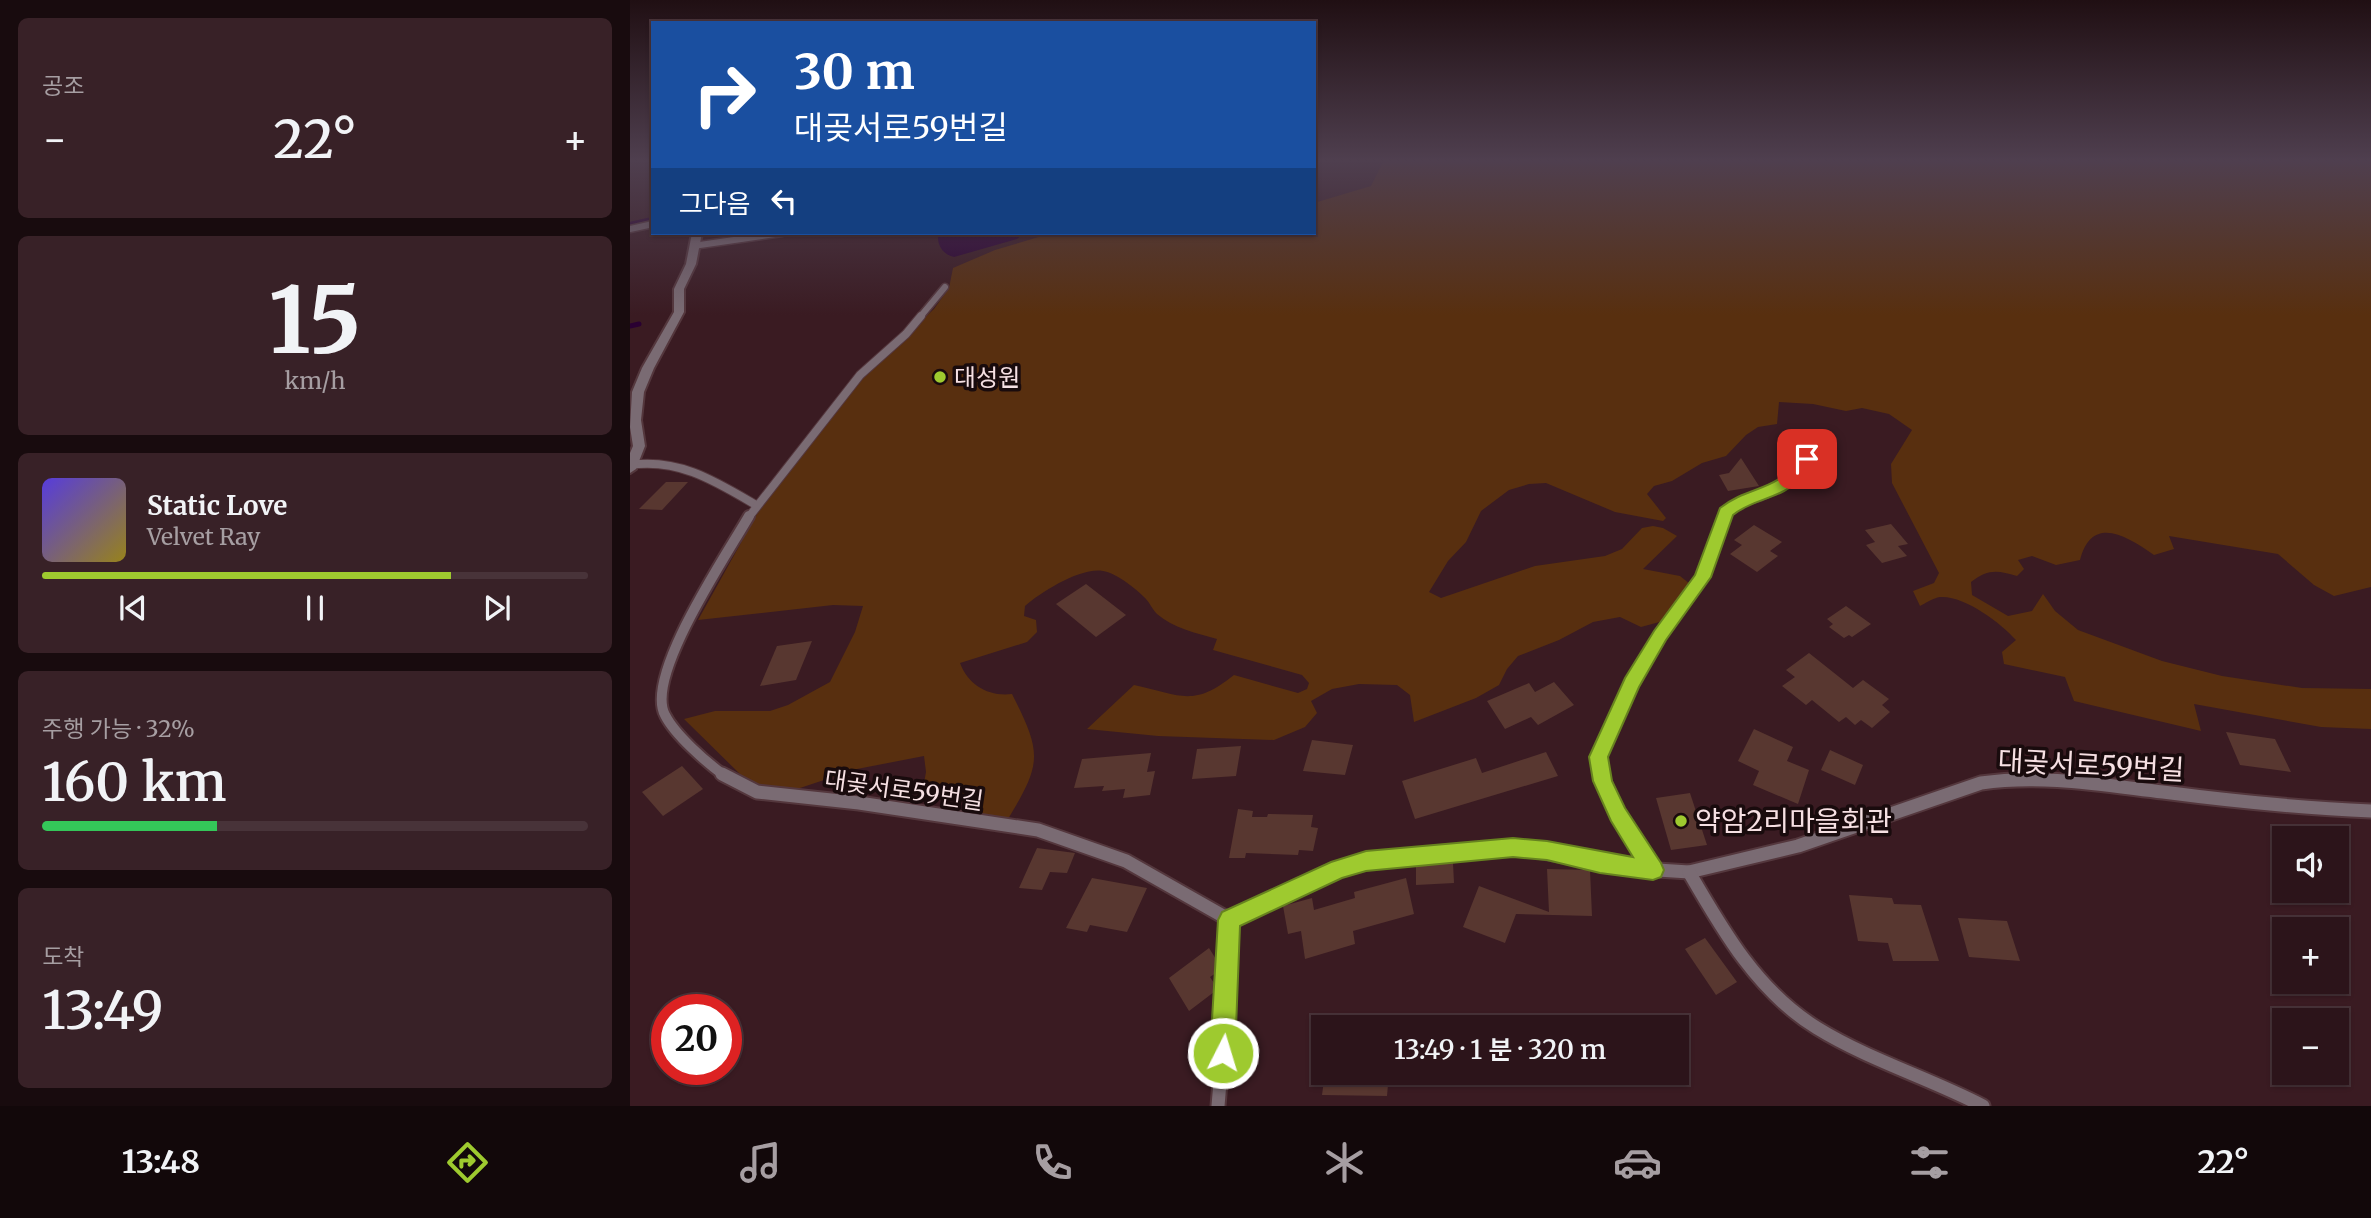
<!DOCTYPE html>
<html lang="ko">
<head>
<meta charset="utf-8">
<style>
  body { margin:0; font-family:Merriweather,"Noto Sans KR",serif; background:#382127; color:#f1f3f6; height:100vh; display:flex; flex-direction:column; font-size:26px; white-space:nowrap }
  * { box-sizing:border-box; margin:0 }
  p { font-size:23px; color:#a69ea2 }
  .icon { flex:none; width:38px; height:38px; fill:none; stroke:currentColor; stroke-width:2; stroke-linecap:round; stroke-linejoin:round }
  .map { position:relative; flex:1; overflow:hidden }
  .details { display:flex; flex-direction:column; gap:18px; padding:18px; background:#180b0e; width:630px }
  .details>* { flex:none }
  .guide { position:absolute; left:21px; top:21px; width:665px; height:214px; border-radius:0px; box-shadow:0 2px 5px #0004,0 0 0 2px #483339; background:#1a4fa0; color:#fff; overflow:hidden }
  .controls { position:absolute; left:1642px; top:826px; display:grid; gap:14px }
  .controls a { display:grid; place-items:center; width:77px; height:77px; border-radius:0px; background:#2c141a; box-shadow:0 2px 5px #0004,0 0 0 2px #483339; font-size:35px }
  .speed { position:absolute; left:21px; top:994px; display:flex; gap:14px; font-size:35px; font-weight:700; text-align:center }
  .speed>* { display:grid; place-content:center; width:91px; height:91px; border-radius:50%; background:#2c141a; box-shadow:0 2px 5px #0004,0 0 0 2px #483339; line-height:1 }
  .speed .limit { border:10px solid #d22; background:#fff; color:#111 }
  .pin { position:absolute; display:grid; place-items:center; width:60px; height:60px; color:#fff; margin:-30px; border-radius:14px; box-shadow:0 4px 10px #0006 }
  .me { position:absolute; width:77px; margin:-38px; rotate:5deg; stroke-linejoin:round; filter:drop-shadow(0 0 5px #0008) }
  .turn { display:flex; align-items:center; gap:24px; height:147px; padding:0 28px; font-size:32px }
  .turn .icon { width:91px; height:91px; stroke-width:2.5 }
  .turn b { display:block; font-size:49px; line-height:60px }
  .then { display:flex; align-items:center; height:66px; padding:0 28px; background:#0003; gap:14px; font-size:26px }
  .big { font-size:52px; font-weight:600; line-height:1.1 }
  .details .widget { flex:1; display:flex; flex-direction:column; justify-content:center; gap:10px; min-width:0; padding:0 24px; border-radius:10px; background:#382127 }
  .details .dial { align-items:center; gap:0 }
  .dial b { font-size:91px; line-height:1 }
  .song { display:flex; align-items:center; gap:21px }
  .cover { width:84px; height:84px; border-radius:10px; background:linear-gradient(135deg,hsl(250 70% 55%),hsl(50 70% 35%)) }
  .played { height:7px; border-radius:4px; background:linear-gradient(90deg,#9eca2f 75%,#483339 75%) }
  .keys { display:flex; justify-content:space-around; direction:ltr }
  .heat { display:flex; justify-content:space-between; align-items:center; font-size:38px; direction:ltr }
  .charge { height:10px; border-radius:5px; background:linear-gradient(90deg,#34c759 32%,#483339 0) }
  .trip { position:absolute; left:681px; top:1015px; width:378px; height:70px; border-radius:0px; background:#2c141a; box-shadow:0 2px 5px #0004,0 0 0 2px #483339; font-weight:600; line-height:70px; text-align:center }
  .dock { display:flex; height:112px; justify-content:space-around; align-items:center; background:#12080a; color:#a69ea2 }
  .dock .icon { width:49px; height:49px }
  .dock .on { color:#9eca2f }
  .dock b { font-size:32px; color:#f1f3f6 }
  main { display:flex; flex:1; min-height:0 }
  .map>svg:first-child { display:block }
</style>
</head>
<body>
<main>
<section class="details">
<div class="widget"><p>공조</p>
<div class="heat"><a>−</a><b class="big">22°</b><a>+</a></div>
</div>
<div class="widget dial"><b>15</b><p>km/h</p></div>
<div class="widget">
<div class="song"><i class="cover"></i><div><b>Static Love</b><p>Velvet Ray</p></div></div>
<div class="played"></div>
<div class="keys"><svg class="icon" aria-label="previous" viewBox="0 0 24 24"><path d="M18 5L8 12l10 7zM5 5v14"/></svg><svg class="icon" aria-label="pause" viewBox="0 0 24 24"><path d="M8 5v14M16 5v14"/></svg><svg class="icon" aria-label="next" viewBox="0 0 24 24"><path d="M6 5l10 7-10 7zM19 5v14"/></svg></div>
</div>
<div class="widget"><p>주행 가능 · 32%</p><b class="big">160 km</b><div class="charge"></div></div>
<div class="widget"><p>도착</p><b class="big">13:49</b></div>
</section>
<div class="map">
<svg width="1741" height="1106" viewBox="0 0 1741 1106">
  <rect width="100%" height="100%" fill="#3a1b22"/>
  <path fill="#582f0f" d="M 754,160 L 1741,160 L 1741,587 L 1704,596 L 1684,585 L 1648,554 L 1539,536 L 1544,549 L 1524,555 C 1497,536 1462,514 1450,560 L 1426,565 L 1402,556 L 1388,560 L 1394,569 L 1387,576 C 1367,570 1358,569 1341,582 L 1342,595 L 1378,616 L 1402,611 L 1413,594 L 1425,611 L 1448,630 L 1532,661 L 1592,676 L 1672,688 L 1741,689 L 1741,729 L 1691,727 L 1564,704 L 1571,731 L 1444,701 L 1435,677 L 1374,664 L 1372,652 L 1386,640 C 1371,623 1334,595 1310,597 C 1303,598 1296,603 1290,606 L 1283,591 L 1304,583 L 1309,573 L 1262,483 L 1261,464 L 1282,430 L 1259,414 L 1232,408 L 1216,411 L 1183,404 L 1149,402 L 1147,424 L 1128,427 L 1116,435 L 1096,456 L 1072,463 L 1042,481 L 1024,486 L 1017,494 L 1036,518 L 1033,521 L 985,512 L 916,483 L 899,484 L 879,490 L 851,511 L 836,542 L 818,561 L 799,592 L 811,598 L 905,566 L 975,556 L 992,549 L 1012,528 L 1023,526 L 1033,528 L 1047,536 L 1013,569 L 1050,576 L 1060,584 L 1033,621 L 1011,627 L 990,617 L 963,622 L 929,640 L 888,656 L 877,669 L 869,685 L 846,698 L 784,722 L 780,695 L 767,685 L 729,684 L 702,689 L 681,701 L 687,713 L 675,727 L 644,740 L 528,736 L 457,729 L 504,685 C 551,695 563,708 604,675 L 668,693 L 677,689 L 679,683 L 672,675 L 583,650 L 587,639 C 566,633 543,628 527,614 C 522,609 519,601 514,597 C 504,587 486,573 473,571 C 451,567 411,592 395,606 L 394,616 L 406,620 L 407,632 L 397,642 L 330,663 C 338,685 359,697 382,694 C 412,753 412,763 378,819 L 342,813 L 325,792 L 292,794 L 296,772 L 294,756 L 227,769 L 164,790 L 129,786 L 113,777 L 54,719 L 85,711 L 140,711 L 158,705 L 200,682 L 225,632 L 233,606 L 203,605 L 68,620 L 127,514 L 233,375 L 304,309 L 319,288 L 323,268 L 365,250 L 422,233 L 684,233 L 684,203 L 741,186 Z"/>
  <path fill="#2a0032" d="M 308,233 L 392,233 L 392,235 L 387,239 L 324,257 C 312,254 307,245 308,233 Z"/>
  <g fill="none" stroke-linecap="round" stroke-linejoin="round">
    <polyline stroke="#2a0032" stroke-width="4.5" points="0,224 23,219"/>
    <polyline stroke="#2a0032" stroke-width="5" points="0,326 9,324"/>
  </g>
  <g fill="#583730">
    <polygon points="1111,458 1129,486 1098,491 1089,475 1099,473"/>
    <polygon points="36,482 58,482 32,510 9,509"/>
    <polygon points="1261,524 1278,544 1268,546 1277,556 1252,563 1236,545 1245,542 1235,530"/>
    <polygon points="1124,525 1152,542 1140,551 1148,556 1127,572 1100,554 1112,545 1104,540"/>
    <polygon points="456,584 496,615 466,637 426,604"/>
    <polygon points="1216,606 1241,624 1222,637 1219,635 1214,638 1199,627 1203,624 1197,619"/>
    <polygon points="182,641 166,680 130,686 147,646"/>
    <polygon points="1179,653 1223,688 1233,680 1259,699 1252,705 1260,712 1242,728 1231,720 1225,725 1216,717 1209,722 1182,700 1176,705 1152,686 1165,677 1156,670"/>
    <polygon points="924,682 944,705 908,725 901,717 875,729 857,701 899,683 905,692"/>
    <polygon points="1124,729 1163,747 1157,761 1179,770 1168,804 1123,785 1129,771 1108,761"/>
    <polygon points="1596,732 1645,739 1661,772 1610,765"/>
    <polygon points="682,740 723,745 715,775 673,771"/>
    <polygon points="611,746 606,776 562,779 567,749"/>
    <polygon points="1200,750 1233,765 1225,785 1191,770"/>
    <polygon points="916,752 928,776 785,819 772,781 846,758 852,773"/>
    <polygon points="521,753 517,772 525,771 520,795 493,798 495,789 472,791 474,786 444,788 452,759"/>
    <polygon points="52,766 73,789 33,816 12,792"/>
    <polygon points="1060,793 1077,845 1041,850 1026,798"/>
    <polygon points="608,809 623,811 622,817 637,817 638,814 683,815 681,827 688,828 683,851 669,850 668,855 616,853 615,858 599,858"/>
    <polygon points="407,848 445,853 437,873 420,872 412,890 389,888"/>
    <polygon points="823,863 824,883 786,885 786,865"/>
    <polygon points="917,869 960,870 962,916 886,914 875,943 833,927 849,886 919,912"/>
    <polygon points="462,878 517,888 497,932 460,925 457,932 436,928"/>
    <polygon points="776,878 784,914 723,931 725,944 675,959 671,931 658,934 653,906 682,898 684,910 725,898 724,892"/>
    <polygon points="1219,895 1262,898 1264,904 1291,905 1309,961 1263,961 1258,943 1228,941"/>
    <polygon points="1328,918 1377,921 1390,961 1339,957"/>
    <polygon points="1075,938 1107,982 1086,995 1055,949"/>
    <polygon points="579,948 589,964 589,971 580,977 588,989 559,1011 539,978"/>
    <polygon points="695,1073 759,1073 757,1096 692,1095"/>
  </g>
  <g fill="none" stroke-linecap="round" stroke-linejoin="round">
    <g stroke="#54373d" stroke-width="9">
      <g id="lane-far3">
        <polyline points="0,229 23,224"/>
        <polyline points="63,246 152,233"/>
        <polyline points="290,317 315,287"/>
      </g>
    </g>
    <g stroke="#54373d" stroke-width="10">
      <g id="lane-far2">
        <path d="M 0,465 C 49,458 85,481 126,505"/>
        <polyline points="118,518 230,375 276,334 291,316"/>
        <path d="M 1094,518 C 1099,503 1119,501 1132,496 C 1156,486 1171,467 1185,446"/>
      </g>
    </g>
    <g stroke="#54373d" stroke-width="14">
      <g id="lane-far1">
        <path d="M 95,776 C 76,762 45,735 35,715 C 14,676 98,553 119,516"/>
        <polyline points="971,776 968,757 1001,683 1030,636 1073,577 1094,516"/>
      </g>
    </g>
    <g stroke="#54373d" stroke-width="17">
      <g id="lane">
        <path d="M 92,774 L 127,792 L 229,803 L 408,830 L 496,861 L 600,920 L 708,869 L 736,861 L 806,853 L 883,847 L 1012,869 L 1059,872 L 1168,846 L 1351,783 C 1411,774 1473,785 1533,792 C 1602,801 1671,808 1741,811"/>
        <polyline points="971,774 988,815 1023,870"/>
        <path d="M 1059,872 C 1093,931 1128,992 1187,1028 C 1239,1060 1299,1078 1353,1106"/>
        <polyline points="588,1106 597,1000 600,920"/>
      </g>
    </g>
    <g stroke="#54373d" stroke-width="4">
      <polygon id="street" points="62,233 72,233 66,264 54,289 54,312 24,368 14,392 11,420 15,446 6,469 0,473 0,453 3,446 0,427 2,392 12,368 44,312 44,289 56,264"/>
    </g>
    <use href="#lane-far3" stroke="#7a6b73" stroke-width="6"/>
    <use href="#lane-far2" stroke="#7a6b73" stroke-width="8"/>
    <use href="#lane-far1" stroke="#7a6b73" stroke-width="10"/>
    <use href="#lane" stroke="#7a6b73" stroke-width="13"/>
    <use href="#street" fill="#7a6b73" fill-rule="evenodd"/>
  </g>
  <linearGradient id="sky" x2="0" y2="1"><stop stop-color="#200f13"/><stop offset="0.51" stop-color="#4f3f4f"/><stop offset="1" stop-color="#4f3f4f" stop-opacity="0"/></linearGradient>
  <rect width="1741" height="315" fill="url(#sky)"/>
  <path fill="#9eca2f" stroke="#67831f" stroke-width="2" d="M 1177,454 L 1184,459 C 1176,471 1167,484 1154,491 C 1137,500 1117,503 1103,515 L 1081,577 L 1036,640 L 1009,687 L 978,757 L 982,781 L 995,808 L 1031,863 L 1034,870 L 1031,877 L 1023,880 L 970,873 L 917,860 L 883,857 L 736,871 L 712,878 L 610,926 L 605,1053 L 601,1062 L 593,1065 L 584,1062 L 580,1053 L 588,920 L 592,912 L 701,862 L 736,851 L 883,838 L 917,841 L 1003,857 L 981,821 L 963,781 L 959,757 L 995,678 L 1024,631 L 1065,575 L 1090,508 C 1121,484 1145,494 1172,456 Z"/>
  <g fill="#9eca2f" stroke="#190b0d" stroke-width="2.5">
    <circle cx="310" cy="377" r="7"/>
    <circle cx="1051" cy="821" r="7"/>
  </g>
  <g text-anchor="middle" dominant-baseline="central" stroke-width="7" stroke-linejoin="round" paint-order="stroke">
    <g font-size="24" fill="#f6e0e3" stroke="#190b0d" text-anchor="start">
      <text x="324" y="377">대성원</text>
    </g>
    <g font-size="24" fill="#f6e0e3" stroke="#190b0d">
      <text transform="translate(274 790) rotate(8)">대곶서로59번길</text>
    </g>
    <g font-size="28" fill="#f6e0e3" stroke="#190b0d">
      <text transform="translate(1461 765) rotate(3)">대곶서로59번길</text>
    </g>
    <g font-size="28" fill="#f6e0e3" stroke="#190b0d" text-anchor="start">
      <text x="1065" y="821">약암2리마을회관</text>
    </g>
  </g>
</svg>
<div class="controls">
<a><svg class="icon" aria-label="sound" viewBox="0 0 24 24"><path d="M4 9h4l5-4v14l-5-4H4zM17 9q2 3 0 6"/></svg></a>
<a>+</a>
<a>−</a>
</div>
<div class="speed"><div class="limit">20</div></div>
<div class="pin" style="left:1177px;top:459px;background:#d93025"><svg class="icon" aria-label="arrive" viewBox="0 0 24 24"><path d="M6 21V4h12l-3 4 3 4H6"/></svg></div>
<svg class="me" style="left:593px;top:1053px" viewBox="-20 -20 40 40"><circle r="17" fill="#9eca2f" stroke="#fff" stroke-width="3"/><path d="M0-11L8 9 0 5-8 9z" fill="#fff"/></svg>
<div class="trip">13:49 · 1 분 · 320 m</div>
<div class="guide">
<div class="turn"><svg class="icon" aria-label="right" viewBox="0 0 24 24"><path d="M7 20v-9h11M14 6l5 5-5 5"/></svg><div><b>30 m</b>대곶서로59번길</div></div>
<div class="then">그다음<svg class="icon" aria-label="left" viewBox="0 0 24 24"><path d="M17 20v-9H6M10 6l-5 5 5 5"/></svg></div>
</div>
</div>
</main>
<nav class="dock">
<b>13:48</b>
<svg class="icon on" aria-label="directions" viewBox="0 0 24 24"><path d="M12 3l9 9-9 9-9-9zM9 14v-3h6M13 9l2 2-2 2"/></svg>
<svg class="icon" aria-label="music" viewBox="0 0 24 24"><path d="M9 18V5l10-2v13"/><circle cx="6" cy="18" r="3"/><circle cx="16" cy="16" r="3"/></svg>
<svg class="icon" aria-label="phone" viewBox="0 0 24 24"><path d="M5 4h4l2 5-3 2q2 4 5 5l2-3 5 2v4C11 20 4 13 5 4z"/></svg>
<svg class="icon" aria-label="climate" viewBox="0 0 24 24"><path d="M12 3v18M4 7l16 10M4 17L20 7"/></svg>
<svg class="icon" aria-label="car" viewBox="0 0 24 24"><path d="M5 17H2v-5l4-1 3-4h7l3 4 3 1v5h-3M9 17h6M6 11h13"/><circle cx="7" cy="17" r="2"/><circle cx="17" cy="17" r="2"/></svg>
<svg class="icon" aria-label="filters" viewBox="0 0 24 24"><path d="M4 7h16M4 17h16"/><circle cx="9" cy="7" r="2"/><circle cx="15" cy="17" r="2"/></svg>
<b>22°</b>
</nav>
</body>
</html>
